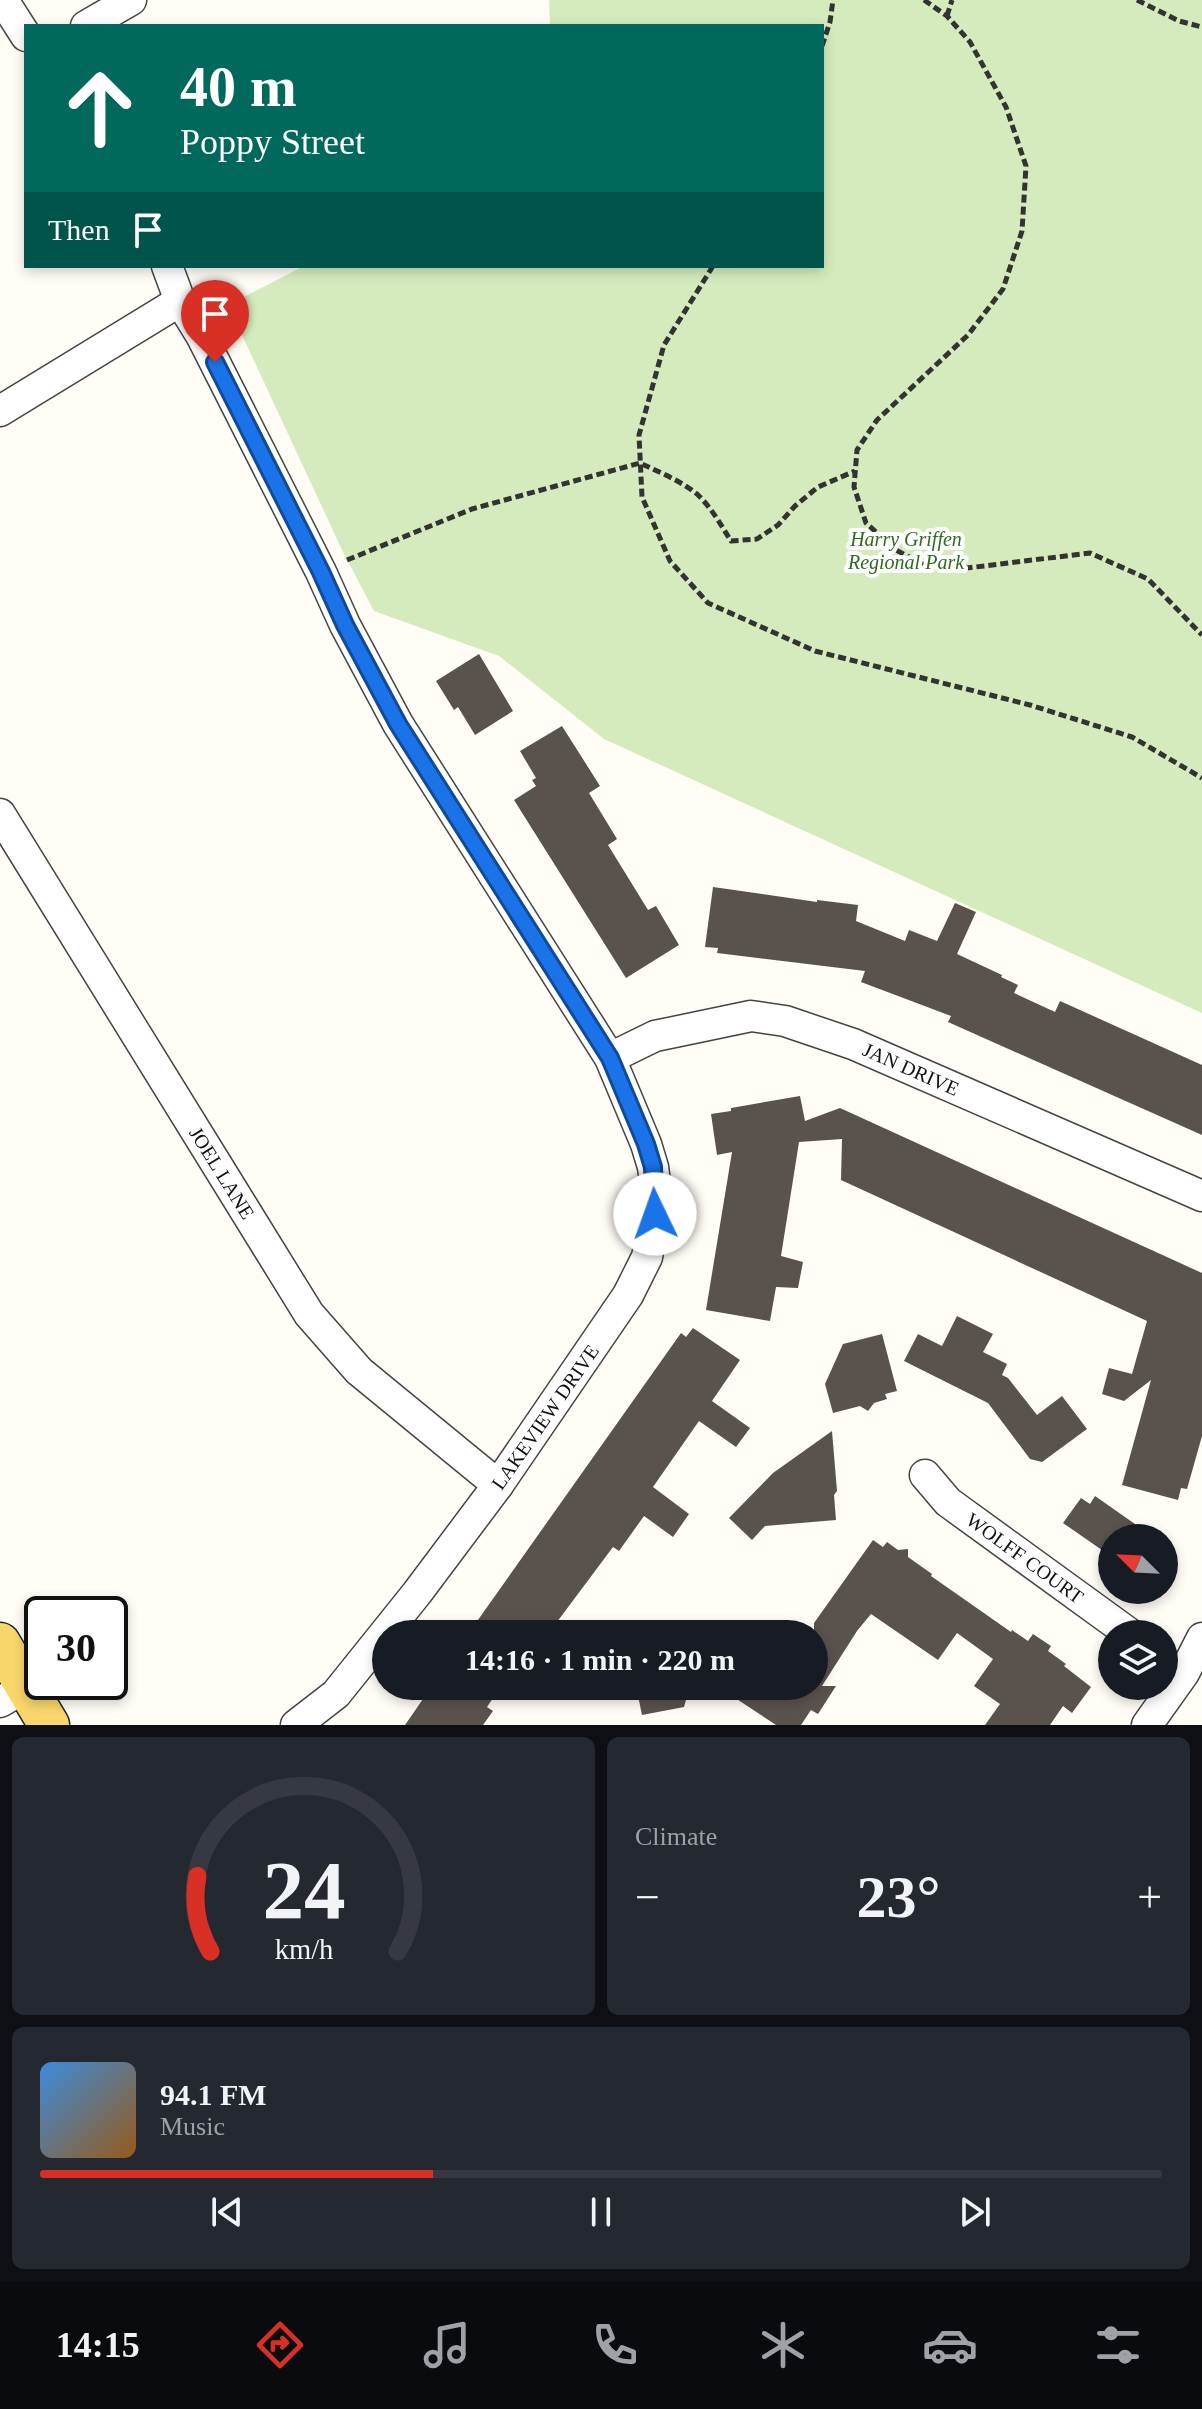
<!DOCTYPE html>
<html lang="en">
<head>
<meta charset="utf-8">
<style>
  body { margin:0; font-family:"Times New Roman",serif; background:#242831; color:#f1f3f6; height:100vh; display:flex; flex-direction:column; font-size:30px; white-space:nowrap }
  * { box-sizing:border-box; margin:0 }
  p { font-size:26px; color:#9ea1a6 }
  .icon { flex:none; width:44px; height:44px; fill:none; stroke:currentColor; stroke-width:2; stroke-linecap:round; stroke-linejoin:round }
  .map { position:relative; height:1725px; overflow:hidden }
  .panel { display:flex; flex-direction:column; gap:12px; padding:12px; background:#0d0f14; flex:1 }
  .panel>* { flex:none }
  .top-card { position:absolute; left:24px; top:24px; width:800px; height:244px; border-radius:0px; box-shadow:0 4px 12px #0003; background:#00695c; color:#fff; overflow:hidden }
  .needle { width:52px; rotate:294deg }
  .buttons { position:absolute; left:1098px; top:1524px; display:grid; gap:16px }
  .buttons a { display:grid; place-items:center; width:80px; height:80px; border-radius:50%; background:#171b24; box-shadow:0 4px 12px #0003; font-size:40px }
  .speed { position:absolute; left:24px; top:1596px; display:flex; gap:16px; font-size:40px; font-weight:700; text-align:center }
  .speed>* { display:grid; place-content:center; width:104px; height:104px; border-radius:50%; background:#171b24; box-shadow:0 4px 12px #0003; line-height:1 }
  .speed .limit { border:4px solid #111; border-radius:12px; background:#fff; color:#111 }
  .pin { position:absolute; display:grid; place-items:center; width:68px; height:68px; color:#fff; margin:-82px -34px; border-radius:50% 50% 50% 0; rotate:-45deg; box-shadow:0 0 8px #0007 }
  .pin .icon { rotate:45deg }
  .me { position:absolute; width:88px; margin:-44px; rotate:357deg; stroke-linejoin:round; filter:drop-shadow(0 0 6px #0008) }
  .turn { display:flex; align-items:center; gap:28px; height:168px; padding:0 24px; font-size:36px }
  .turn .icon { width:104px; height:104px; stroke-width:2.5 }
  .turn b { display:block; font-size:56px; line-height:68px }
  .then { display:flex; align-items:center; height:76px; padding:0 24px; background:#0003; gap:16px; font-size:30px }
  .big { font-size:60px; font-weight:700; line-height:1.1 }
  .panel .widget { flex:1; display:flex; flex-direction:column; justify-content:center; gap:12px; min-width:0; padding:0 28px; border-radius:12px; background:#242831 }
  .panel .dial { align-items:center; gap:0 }
  .dial svg { height:208px; overflow:visible; fill:none; stroke:#363941; stroke-width:7; stroke-linecap:round; text-anchor:middle }
  .dial text { fill:#f1f3f6; stroke:none }
  .song { display:flex; align-items:center; gap:24px }
  .cover { width:96px; height:96px; border-radius:12px; background:linear-gradient(135deg,hsl(210 70% 55%),hsl(30 70% 35%)) }
  .played { height:8px; border-radius:4px; background:linear-gradient(90deg,#d93025 35%,#363941 35%) }
  .keys { display:flex; justify-content:space-around; direction:ltr }
  .heat { display:flex; justify-content:space-between; align-items:center; font-size:44px; direction:ltr }
  .panel .tiles { flex:1; display:grid; gap:12px; grid-template-columns:1fr 1fr }
  .widget:last-child { grid-column:span 2 }
  .trip { position:absolute; left:372px; top:1620px; width:456px; height:80px; border-radius:40px; background:#171b24; box-shadow:0 4px 12px #0003; font-weight:700; line-height:80px; text-align:center }
  .tab-bar { display:flex; height:128px; justify-content:space-around; align-items:center; background:#090b0e; color:#9ea1a6 }
  .tab-bar .icon { width:56px; height:56px }
  .tab-bar .active { color:#d93025 }
  .tab-bar b { font-size:36px; color:#f1f3f6 }
  .map>svg:first-child { display:block }
</style>
</head>
<body>
<div class="map">
<svg width="1202" height="1725" viewBox="0 0 1202 1725">
  <rect width="100%" height="100%" fill="#fffdf5"/>
  <polygon fill="#d5ebbd" points="549,0 1202,0 1202,1013 604,739 499,656 374,611 343,552 228,305 304,266 822,266 822,26 550,26"/>
  <g fill="#5a524d">
    <polygon points="479,654 513,711 475,735 458,707 454,710 436,681"/>
    <polygon points="562,726 600,786 589,793 617,839 608,845 648,910 656,906 679,945 626,978 514,800 536,786 532,780 536,778 520,751"/>
    <polygon points="713,887 817,902 817,900 858,905 856,921 905,941 909,930 937,941 955,903 976,912 957,954 1002,975 1001,977 1018,985 1014,993 1055,1012 1060,1001 1202,1065 1202,1135 948,1022 951,1016 861,982 865,971 717,953 718,948 705,947"/>
    <polygon points="800,1096 805,1121 840,1108 1202,1273 1202,1436 1187,1489 1181,1488 1178,1500 1122,1485 1151,1380 1124,1401 1102,1394 1109,1368 1132,1374 1147,1321 841,1180 842,1139 799,1142 781,1256 803,1262 798,1288 776,1287 770,1321 706,1310 732,1152 717,1155 711,1114 731,1111 731,1108"/>
    <polygon points="957,1316 993,1334 983,1352 1007,1364 1002,1375 1008,1378 1037,1415 1062,1396 1087,1429 1042,1462 1030,1459 988,1403 904,1361 918,1334 942,1346"/>
    <polygon points="693,1328 740,1360 712,1401 750,1428 736,1447 699,1421 653,1487 689,1514 673,1537 644,1516 619,1551 613,1547 548,1634 468,1634 681,1333 686,1337"/>
    <polygon points="882,1334 897,1391 885,1394 887,1399 874,1403 868,1411 860,1406 833,1413 825,1384 843,1344"/>
    <polygon points="832,1431 837,1491 834,1495 836,1520 765,1526 752,1540 729,1518 773,1473"/>
    <polygon points="1095,1496 1155,1538 1112,1538 1112,1557 1063,1523 1081,1498 1090,1504"/>
    <polygon points="873,1540 883,1547 887,1542 898,1550 908,1549 908,1557 932,1574 931,1576 1011,1632 1012,1630 1028,1641 1033,1634 1051,1646 1048,1651 1066,1664 1064,1666 1091,1687 1072,1713 1063,1706 1050,1725 985,1725 1000,1704 974,1686 993,1659 957,1633 938,1660 871,1614 857,1631 822,1686 836,1686 818,1714 811,1710 801,1725 776,1725 717,1686 814,1686 814,1623"/>
    <polygon points="432,1686 501,1686 487,1707 493,1711 483,1725 405,1725"/>
    <polygon points="636,1686 690,1686 684,1707 642,1715"/>
  </g>
  <g fill="none" stroke-linecap="round" stroke-linejoin="round">
    <g stroke="#444" stroke-width="33">
      <g id="minor">
        <polyline points="3,0 26,36"/>
        <polyline points="86,26 131,0"/>
        <polyline points="167,266 180,301 202,337 321,572 345,625 398,724 610,1058 646,1144 653,1167 656,1190 655,1214 647,1257 628,1295 498,1485 417,1593 336,1694 296,1725"/>
        <polyline points="0,411 180,301"/>
        <polyline points="0,814 309,1314 359,1371 498,1485"/>
        <polyline points="610,1058 655,1036 751,1016 785,1021 853,1044 1202,1196"/>
        <polyline points="925,1475 948,1502 1130,1634"/>
        <polyline points="0,1702 26,1687"/>
        <polyline points="1147,1725 1184,1673 1202,1638"/>
      </g>
    </g>
    <g stroke="#222" stroke-width="43">
      <polyline id="major" points="0,1643 49,1725"/>
    </g>
    <g stroke="#333" stroke-width="5" stroke-dasharray="8 4" stroke-linecap="butt">
      <polyline points="924,0 947,16 970,42 1006,107 1026,166 1022,231 1003,289 968,335 877,420 857,450 854,487 866,523 896,550 926,566 959,569 1090,553 1148,579 1202,635"/>
      <polyline points="1137,0 1179,21 1202,27"/>
      <polyline points="947,16 952,0"/>
      <polyline points="822,46 830,22 833,0"/>
      <polyline points="713,266 664,345 639,435 642,497 670,561 708,603 815,651 1030,705 1132,737 1202,778"/>
      <path d="M 347,560 L 472,509 L 640,463 C 659,472 681,481 697,494 C 711,507 721,525 731,541 L 757,539 L 778,525 L 795,506 L 818,487 L 855,471"/>
    </g>
    <use href="#minor" stroke="#fff" stroke-width="30"/>
    <use href="#major" stroke="#f9d66b" stroke-width="40"/>
  </g>
  <g fill="none" stroke-linecap="round" stroke-linejoin="round">
    <g stroke="#114b97" stroke-width="20">
      <polyline id="route" points="215,362 321,572 345,625 398,724 610,1058 646,1144 653,1167 655,1214"/>
    </g>
    <use href="#route" stroke="#1a73e8" stroke-width="14"/>
  </g>
  <g text-anchor="middle" dominant-baseline="central" stroke-width="8" stroke-linejoin="round" paint-order="stroke">
    <g font-size="20" font-style="italic" fill="#2f6b1f" stroke="#fff">
      <text x="906" y="539">Harry Griffen<tspan x="906" dy="23">Regional Park</tspan></text>
    </g>
    <g font-size="20" fill="#111" stroke="#fff">
      <text transform="translate(911 1069) rotate(24)">JAN DRIVE</text>
      <text transform="translate(222 1173) rotate(58)">JOEL LANE</text>
      <text transform="translate(545 1417) rotate(-55)">LAKEVIEW DRIVE</text>
      <text transform="translate(1025 1558) rotate(36)">WOLFF COURT</text>
    </g>
  </g>
</svg>
<div class="buttons">
<a><svg class="needle" viewBox="-14 -14 28 28"><path d="M0-13l5 13h-10z" fill="#e53935"/><path d="M0 13l5-13h-10z" fill="#9ea1a6"/></svg></a>
<a><svg class="icon" aria-label="layers" viewBox="0 0 24 24"><path d="M12 4l9 5-9 5-9-5zM3 14l9 5 9-5"/></svg></a>
</div>
<div class="speed"><div class="limit">30</div></div>
<div class="pin" style="left:215px;top:362px;background:#d93025"><svg class="icon" aria-label="arrive" viewBox="0 0 24 24"><path d="M6 21V4h12l-3 4 3 4H6"/></svg></div>
<svg class="me" style="left:655px;top:1214px" viewBox="-20 -20 40 40"><circle r="19" fill="#fff"/><path d="M0-13L10 11 0 6-10 11z" fill="#1a73e8"/></svg>
<div class="trip">14:16 · 1 min · 220 m</div>
<div class="top-card">
<div class="turn"><svg class="icon" aria-label="ahead" viewBox="0 0 24 24"><path d="M12 20V5M6 11l6-6 6 6"/></svg><div><b>40 m</b>Poppy Street</div></div>
<div class="then">Then<svg class="icon" aria-label="arrive" viewBox="0 0 24 24"><path d="M6 21V4h12l-3 4 3 4H6"/></svg></div>
</div>
</div>
<section class="panel">
<div class="tiles">
<div class="widget dial"><svg viewBox="0 0 100 80">
<path d="M14 69A42 42 0 1 1 86 69"/>
<path d="M14 69A42 42 0 0 1 9 40" stroke="#d93025"/>
<text x="50" y="56" font-size="32" font-weight="700">24</text>
<text x="50" y="72" font-size="11">km/h</text>
</svg></div>
<div class="widget"><p>Climate</p>
<div class="heat"><a>−</a><b class="big">23°</b><a>+</a></div>
</div>
<div class="widget">
<div class="song"><i class="cover"></i><div><b>94.1 FM</b><p>Music</p></div></div>
<div class="played"></div>
<div class="keys"><svg class="icon" aria-label="previous" viewBox="0 0 24 24"><path d="M18 5L8 12l10 7zM5 5v14"/></svg><svg class="icon" aria-label="pause" viewBox="0 0 24 24"><path d="M8 5v14M16 5v14"/></svg><svg class="icon" aria-label="next" viewBox="0 0 24 24"><path d="M6 5l10 7-10 7zM19 5v14"/></svg></div>
</div>
</div>
</section>
<nav class="tab-bar">
<b>14:15</b>
<svg class="icon active" aria-label="directions" viewBox="0 0 24 24"><path d="M12 3l9 9-9 9-9-9zM9 14v-3h6M13 9l2 2-2 2"/></svg>
<svg class="icon" aria-label="music" viewBox="0 0 24 24"><path d="M9 18V5l10-2v13"/><circle cx="6" cy="18" r="3"/><circle cx="16" cy="16" r="3"/></svg>
<svg class="icon" aria-label="phone" viewBox="0 0 24 24"><path d="M5 4h4l2 5-3 2q2 4 5 5l2-3 5 2v4C11 20 4 13 5 4z"/></svg>
<svg class="icon" aria-label="climate" viewBox="0 0 24 24"><path d="M12 3v18M4 7l16 10M4 17L20 7"/></svg>
<svg class="icon" aria-label="car" viewBox="0 0 24 24"><path d="M5 17H2v-5l4-1 3-4h7l3 4 3 1v5h-3M9 17h6M6 11h13"/><circle cx="7" cy="17" r="2"/><circle cx="17" cy="17" r="2"/></svg>
<svg class="icon" aria-label="filters" viewBox="0 0 24 24"><path d="M4 7h16M4 17h16"/><circle cx="9" cy="7" r="2"/><circle cx="15" cy="17" r="2"/></svg>
</nav>
</body>
</html>
